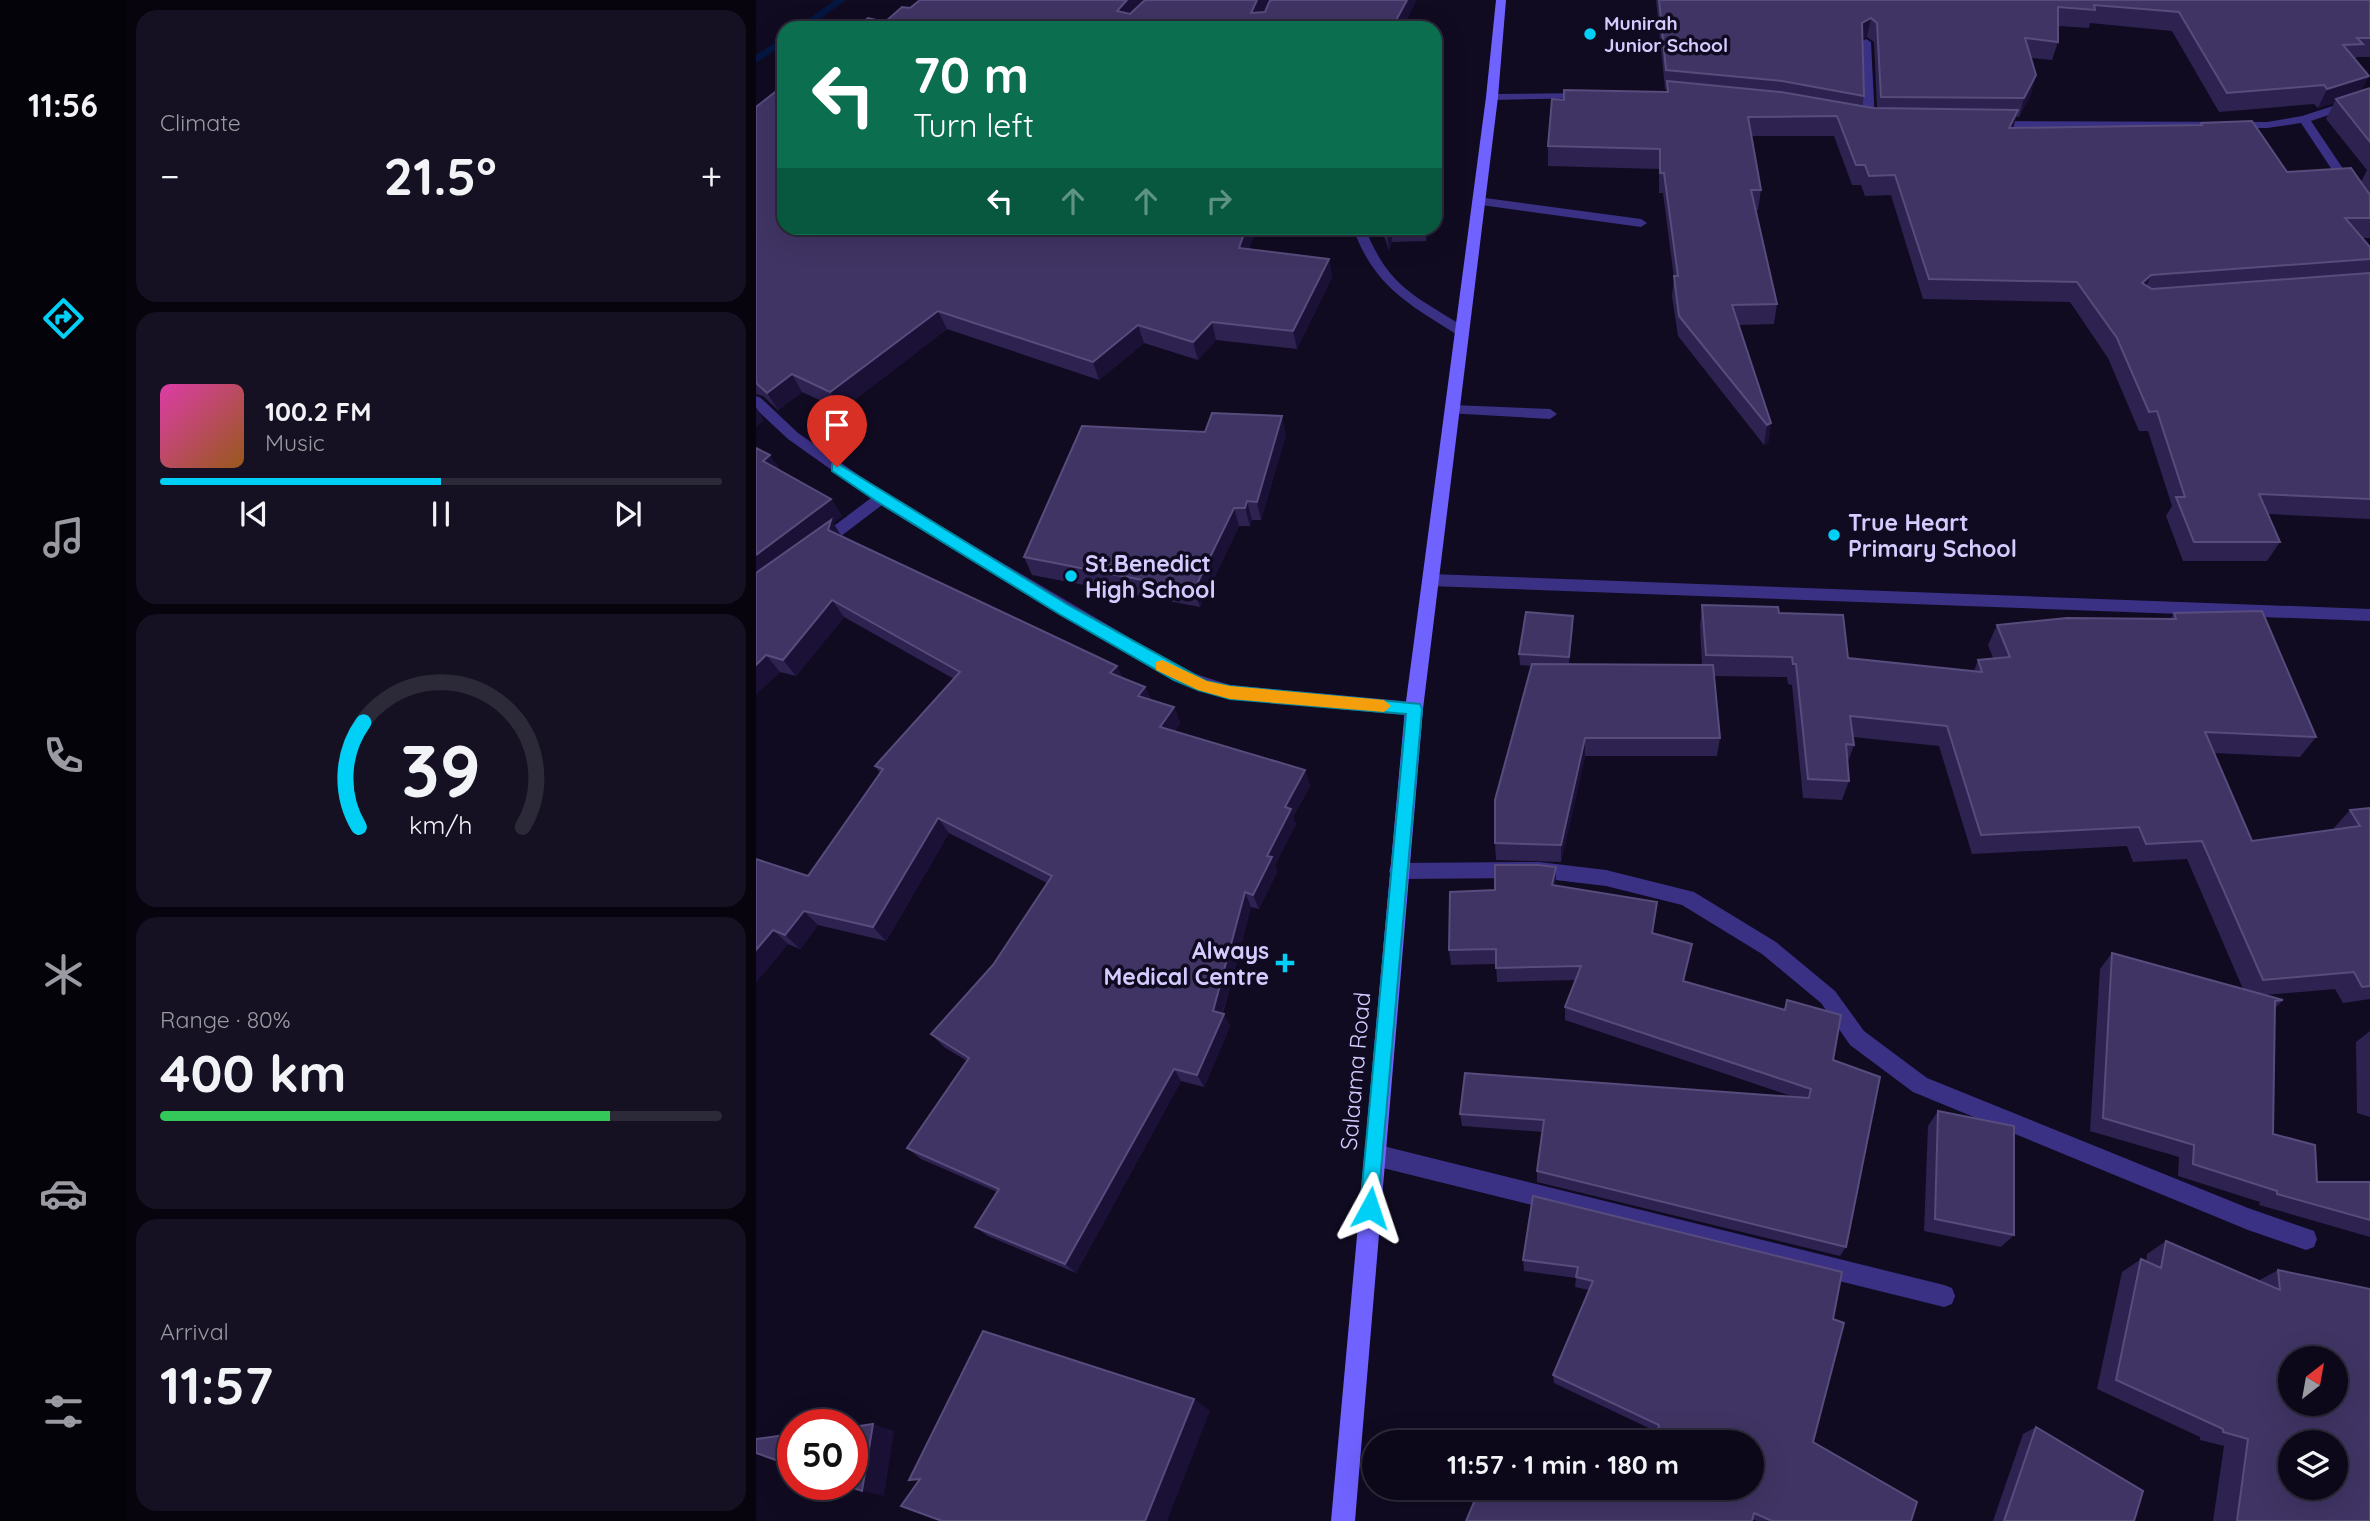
<!DOCTYPE html>
<html lang="en">
<head>
<meta charset="utf-8">
<style>
  body { margin:0; font-family:Quicksand,sans-serif; background:#151122; color:#f1f3f6; height:100vh; display:flex; flex-direction:column; font-size:26px; white-space:nowrap }
  * { box-sizing:border-box; margin:0 }
  p { font-size:23px; color:#9a9aa2 }
  .icon { flex:none; width:38px; height:38px; fill:none; stroke:currentColor; stroke-width:2; stroke-linecap:round; stroke-linejoin:round }
  .map { position:relative; flex:1; overflow:hidden }
  .details { display:flex; flex-direction:column; gap:10px; padding:10px; background:#07040e; width:630px }
  .details>* { flex:none }
  .hud { position:absolute; left:21px; top:21px; width:665px; height:214px; border-radius:21px; box-shadow:0 7px 28px #0002,0 0 0 2px #2c2938; background:#0b6e4f; color:#fff; overflow:hidden }
  .needle { width:46px; rotate:31deg }
  .buttons { position:absolute; left:1522px; top:1346px; display:grid; gap:14px }
  .buttons a { display:grid; place-items:center; width:70px; height:70px; border-radius:50%; background:#0c0819; box-shadow:0 7px 28px #0002,0 0 0 2px #2c2938; font-size:35px }
  .speed { position:absolute; left:21px; top:1409px; display:flex; gap:14px; font-size:35px; font-weight:700; text-align:center }
  .speed>* { display:grid; place-content:center; width:91px; height:91px; border-radius:50%; background:#0c0819; box-shadow:0 7px 28px #0002,0 0 0 2px #2c2938; line-height:1 }
  .speed .limit { border:10px solid #d22; background:#fff; color:#111 }
  .pin { position:absolute; display:grid; place-items:center; width:60px; height:60px; color:#fff; margin:-72px -30px; border-radius:50% 50% 50% 0; rotate:-45deg; box-shadow:0 0 7px #0007 }
  .pin .icon { rotate:45deg }
  .me { position:absolute; width:77px; margin:-38px; rotate:5deg; stroke-linejoin:round; filter:drop-shadow(0 0 5px #0008) }
  .turn { display:flex; align-items:center; gap:24px; height:147px; padding:0 21px; font-size:32px }
  .turn .icon { width:91px; height:91px; stroke-width:2.5 }
  .turn b { display:block; font-size:49px; line-height:60px }
  .lanes { display:flex; align-items:center; height:66px; padding:0 21px; background:#0003; justify-content:center; gap:35px; direction:ltr }
  .lanes .off { opacity:.35 }
  .big { font-size:52px; font-weight:700; line-height:1.1 }
  .details .card { flex:1; display:flex; flex-direction:column; justify-content:center; gap:10px; min-width:0; padding:0 24px; border-radius:21px; background:#151122 }
  .details .dial { align-items:center; gap:0 }
  .dial svg { height:182px; overflow:visible; fill:none; stroke:#2c2938; stroke-width:7; stroke-linecap:round; text-anchor:middle }
  .dial text { fill:#f1f3f6; stroke:none }
  .song { display:flex; align-items:center; gap:21px }
  .cover { width:84px; height:84px; border-radius:10px; background:linear-gradient(135deg,hsl(320 70% 55%),hsl(30 70% 35%)) }
  .played { height:7px; border-radius:4px; background:linear-gradient(90deg,#00cff6 50%,#2c2938 50%) }
  .keys { display:flex; justify-content:space-around; direction:ltr }
  .heat { display:flex; justify-content:space-between; align-items:center; font-size:38px; direction:ltr }
  .charge { height:10px; border-radius:5px; background:linear-gradient(90deg,#34c759 80%,#2c2938 0) }
  .trip { position:absolute; left:606px; top:1430px; width:402px; height:70px; border-radius:35px; background:#0c0819; box-shadow:0 7px 28px #0002,0 0 0 2px #2c2938; font-weight:700; line-height:70px; text-align:center }
  main { display:flex; flex:1; min-height:0 }
  .tab-bar { display:flex; flex-direction:column; width:126px; justify-content:space-around; align-items:center; background:#05030a; color:#9a9aa2 }
  .tab-bar .icon { width:49px; height:49px }
  .tab-bar .on { color:#00cff6 }
  .tab-bar b { font-size:32px; color:#f1f3f6 }
  .map>svg:first-child { display:block }
</style>
</head>
<body>
<main>
<nav class="tab-bar">
<b>11:56</b>
<svg class="icon on" aria-label="directions" viewBox="0 0 24 24"><path d="M12 3l9 9-9 9-9-9zM9 14v-3h6M13 9l2 2-2 2"/></svg>
<svg class="icon" aria-label="music" viewBox="0 0 24 24"><path d="M9 18V5l10-2v13"/><circle cx="6" cy="18" r="3"/><circle cx="16" cy="16" r="3"/></svg>
<svg class="icon" aria-label="phone" viewBox="0 0 24 24"><path d="M5 4h4l2 5-3 2q2 4 5 5l2-3 5 2v4C11 20 4 13 5 4z"/></svg>
<svg class="icon" aria-label="climate" viewBox="0 0 24 24"><path d="M12 3v18M4 7l16 10M4 17L20 7"/></svg>
<svg class="icon" aria-label="car" viewBox="0 0 24 24"><path d="M5 17H2v-5l4-1 3-4h7l3 4 3 1v5h-3M9 17h6M6 11h13"/><circle cx="7" cy="17" r="2"/><circle cx="17" cy="17" r="2"/></svg>
<svg class="icon" aria-label="filters" viewBox="0 0 24 24"><path d="M4 7h16M4 17h16"/><circle cx="9" cy="7" r="2"/><circle cx="15" cy="17" r="2"/></svg>
</nav>
<section class="details">
<div class="card"><p>Climate</p>
<div class="heat"><a>−</a><b class="big">21.5°</b><a>+</a></div>
</div>
<div class="card">
<div class="song"><i class="cover"></i><div><b>100.2 FM</b><p>Music</p></div></div>
<div class="played"></div>
<div class="keys"><svg class="icon" aria-label="previous" viewBox="0 0 24 24"><path d="M18 5L8 12l10 7zM5 5v14"/></svg><svg class="icon" aria-label="pause" viewBox="0 0 24 24"><path d="M8 5v14M16 5v14"/></svg><svg class="icon" aria-label="next" viewBox="0 0 24 24"><path d="M6 5l10 7-10 7zM19 5v14"/></svg></div>
</div>
<div class="card dial"><svg viewBox="0 0 100 80">
<path d="M14 69A42 42 0 1 1 86 69"/>
<path d="M14 69A42 42 0 0 1 16 23" stroke="#00cff6"/>
<text x="50" y="56" font-size="32" font-weight="700">39</text>
<text x="50" y="72" font-size="11">km/h</text>
</svg></div>
<div class="card"><p>Range · 80%</p><b class="big">400 km</b><div class="charge"></div></div>
<div class="card"><p>Arrival</p><b class="big">11:57</b></div>
</section>
<div class="map">
<svg width="1614" height="1521" viewBox="0 0 1614 1521">
  <rect width="100%" height="100%" fill="#100b21"/>
  <g fill="none" stroke-linecap="round" stroke-linejoin="round">
    <g fill="#051741" fill-rule="evenodd">
      <polygon points="79,0 90,0 51,28 40,28"/>
      <polygon points="28,37 28,44 0,63 0,55"/>
    </g>
    <g fill="#3a3185" fill-rule="evenodd">
      <polygon points="722,197 885,219 891,223 885,227 718,204 716,201"/>
      <polygon points="696,405 794,409 801,414 794,419 691,413 689,410"/>
    </g>
    <g fill="#3a3185" fill-rule="evenodd">
      <polygon points="1110,39 1115,42 1119,122 1113,125 1107,122 1105,42"/>
      <polygon points="829,93 835,96 833,98 736,100 730,97 736,94"/>
      <polygon points="1614,94 1614,101 1555,121 1614,209 1614,222 1610,221 1545,123 1511,128 1237,127 1231,124 1237,121 1511,122 1546,116"/>
      <path d="M 597,228 L 609,228 C 633,288 658,295 710,328 L 710,334 L 700,334 C 651,303 618,286 597,228 Z"/>
      <polygon points="0,396 5,398 42,433 130,494 430,671 474,685 658,702 664,704 667,709 664,714 658,716 474,699 418,681 126,505 68,549 58,549 55,545 58,541 115,498 32,439 0,409"/>
      <polygon points="674,574 1614,609 1614,621 674,586 666,580"/>
      <polygon points="783,862 850,870 938,892 1020,942 1079,991 1108,1031 1171,1078 1492,1208 1558,1231 1561,1239 1558,1247 1550,1250 1492,1230 1157,1092 1094,1045 1065,1003 1006,954 926,905 850,886 783,878 642,879 635,877 633,871 635,865 642,863"/>
      <polygon points="619,1144 1188,1285 1196,1288 1199,1296 1196,1304 1188,1307 619,1166 611,1162 608,1155 611,1148"/>
    </g>
    <polygon fill="#6f62ff" fill-rule="evenodd" points="740,0 750,0 742,97 667,709 599,1521 575,1521 649,709 730,97"/>
  </g>
  <g fill="#2e2251" fill-rule="evenodd">
    <path d="M 900,0 L 1614,0 L 1614,57 L 1601,57 L 1599,59 L 1606,90 L 1614,88 L 1614,238 L 1606,238 L 1614,247 L 1614,519 L 1512,514 L 1524,542 L 1511,561 L 1427,561 L 1410,516 L 1416,506 L 1392,431 L 1383,431 L 1352,358 L 1314,302 L 1167,299 L 1135,195 L 1109,196 L 1105,185 L 1096,185 L 1078,136 L 995,136 L 1005,190 L 1002,210 L 1000,210 L 1021,304 L 1018,324 L 983,325 L 1015,423 L 1012,443 L 1008,445 L 922,336 L 916,296 L 918,278 L 907,193 L 903,193 L 903,169 L 792,166 L 792,146 L 808,100 L 910,92 L 911,90 L 909,89 ZM 1334,23 L 1416,31 L 1463,112 L 1558,104 L 1562,108 L 1578,103 L 1570,119 L 1611,170 L 1605,182 L 1531,172 L 1445,123 L 1444,125 L 1257,128 L 1260,117 L 1263,117 L 1275,94 L 1280,75 L 1275,58 L 1296,60 L 1302,42 L 1302,26 L 1333,28 ZM 1111,37 L 1118,42 L 1121,108 L 1106,106 L 1108,96 L 1106,40 Z"/>
    <polygon points="0,107 28,228 501,228 493,249 573,259 576,277 541,349 460,340 442,360 388,343 343,380 191,329 85,410 46,392 22,410 7,396 0,394"/>
    <polygon points="625,228 673,228 670,241 636,242 633,250"/>
    <polygon points="449,432 530,434 505,520 496,520 494,526 483,526 444,607 276,575 268,557"/>
    <polygon points="25,471 75,499 86,516 77,523 85,536 367,678 389,687 395,700 418,707 424,723 419,731 549,770 554,786 537,817 540,824 519,865 521,872 503,909 495,907 467,1013 474,1026 448,1087 425,1081 320,1273 232,1236 219,1227 241,1192 165,1159 151,1148 211,1061 188,1047 175,1034 237,965 291,883 193,833 130,941 62,925 44,949 32,944 0,982 0,859 52,876 124,773 119,766 198,679 88,617 40,676 24,672 0,694"/>
    <polygon points="946,605 1023,613 1092,658 1218,671 1222,660 1237,658 1232,645 1241,625 1415,618 1418,613 1560,737 1544,757 1458,753 1496,841 1577,830 1577,829 1594,810 1614,808 1614,999 1587,1003 1579,989 1508,995 1527,1000 1519,1008 1517,1134 1561,1182 1614,1182 1614,1237 1503,1205 1504,1202 1422,1176 1423,1157 1334,1131 1344,969 1356,953 1487,989 1431,859 1377,862 1371,846 1216,854 1183,746 1097,737 1098,745 1091,764 1093,781 1086,800 1047,798 1036,685 1032,684 1031,677 958,676 964,738 961,756 829,756 805,862 740,860 739,843 775,666 764,665 763,654 817,627 813,664 946,665 944,626"/>
    <polygon points="800,867 799,885 896,933 936,944 928,981 1028,1010 1031,1000 1077,1060 1090,1247 1084,1256 781,1182 781,1171 787,1132 706,1126 704,1114 1038,1097 809,1020 809,1007 819,980 741,982 740,964 695,965 693,950 739,890"/>
    <polygon points="1614,1031 1614,1117 1601,1113 1600,1042"/>
    <polygon points="1182,1111 1258,1235 1245,1247 1168,1231 1172,1126"/>
    <polygon points="777,1196 1077,1319 1057,1442 1155,1521 1001,1521 996,1519 746,1491 883,1495 885,1488 996,1488 996,1442 898,1442 901,1432 798,1383 797,1375 833,1290 819,1287 820,1278 768,1271 767,1260"/>
    <polygon points="1410,1241 1502,1281 1522,1270 1614,1521 1457,1521 1468,1446 1444,1440 1444,1437 1341,1389 1366,1272 1385,1259 1390,1262 1391,1254"/>
    <polygon points="1280,1427 1378,1521 1237,1521 1267,1434"/>
  </g>
  <g fill="#1b1136">
    <polygon points="371,0 392,0 365,28 361,11"/>
    <polygon points="501,0 511,0 512,9 507,12 499,28 495,13"/>
    <polygon points="651,0 661,0 647,28 637,26"/>
    <polygon points="1115,18 1111,37 1102,42 1106,23"/>
    <polygon points="1280,75 1275,94 1263,117 1268,98"/>
    <polygon points="1613,76 1603,95 1580,99 1578,103 1562,108 1571,89"/>
    <polygon points="1262,110 1257,129 1253,128"/>
    <polygon points="490,228 501,228 487,266 483,248"/>
    <polygon points="633,228 635,228 636,242 633,250 631,232"/>
    <polygon points="669,228 673,228 670,241"/>
    <polygon points="573,259 576,277 541,349 537,331"/>
    <polygon points="1395,275 1387,295 1386,283"/>
    <polygon points="182,311 191,329 85,410 74,392"/>
    <polygon points="456,322 460,340 442,360 437,342"/>
    <polygon points="382,325 388,343 343,380 337,362"/>
    <polygon points="36,374 46,392 22,410 11,393"/>
    <polygon points="0,407 8,420 0,427"/>
    <polygon points="526,416 530,434 505,520 501,502"/>
    <polygon points="1015,423 1012,443 1008,445 1011,425"/>
    <polygon points="14,455 26,472 7,461"/>
    <polygon points="75,499 86,516 77,523 87,538 0,582 0,555"/>
    <polygon points="491,501 496,520 494,526 489,508"/>
    <polygon points="478,508 483,526 444,607 438,590"/>
    <polygon points="76,600 88,617 40,676 27,660"/>
    <polygon points="817,616 817,627 813,668 813,657"/>
    <polygon points="10,655 24,672 0,694 0,665"/>
    <polygon points="361,666 369,682 354,673"/>
    <polygon points="389,687 396,703 382,696"/>
    <polygon points="418,707 424,723 411,743 404,727"/>
    <polygon points="829,738 829,756 805,862 805,845"/>
    <polygon points="549,770 554,786 537,817 540,824 519,865 521,872 503,909 497,895 529,807"/>
    <polygon points="182,818 193,833 130,941 117,927"/>
    <polygon points="800,867 800,883 796,900 796,885"/>
    <polygon points="489,892 495,907 465,1019 468,1014 474,1026 448,1087 441,1075"/>
    <polygon points="48,911 62,925 44,949 29,935"/>
    <polygon points="17,930 32,944 0,982 0,950"/>
    <polygon points="936,944 934,959 924,995 927,981"/>
    <polygon points="418,1069 425,1081 320,1273 309,1264"/>
    <polygon points="438,1399 454,1411 411,1521 389,1521"/>
    <polygon points="117,1424 138,1431 128,1496 106,1491"/>
  </g>
  <g fill="#403464" stroke="#574c7c" stroke-width="2" fill-rule="evenodd">
    <polygon points="164,0 371,0 361,11 374,14 389,0 501,0 495,13 509,12 514,0 651,0 637,26 653,28 100,28 112,18 129,22 146,7 154,8"/>
    <polygon points="903,0 1614,0 1614,38 1601,38 1607,44 1587,45 1613,76 1571,89 1568,85 1471,93 1423,12 1338,5 1339,10 1302,7 1302,42 1269,38 1280,75 1268,98 1125,97 1121,23 1115,18 1106,23 1108,96 1026,81 910,70"/>
    <polygon points="911,81 1025,92 1117,108 1262,110 1253,128 1446,125 1445,123 1496,121 1531,172 1595,168 1614,195 1614,218 1589,218 1614,247 1614,259 1395,275 1386,283 1396,289 1614,273 1614,499 1503,494 1524,542 1438,542 1420,497 1429,497 1401,411 1393,412 1361,338 1321,282 1173,279 1139,175 1113,176 1109,165 1100,165 1081,116 992,117 1005,190 995,190 1021,304 976,305 1015,423 1011,425 923,316 918,276 922,276 908,173 904,173 904,149 792,146 796,99 808,100 808,90 912,92"/>
    <polygon points="28,85 28,228 490,228 483,248 573,259 537,331 456,322 437,342 382,325 337,362 182,311 74,392 36,374 11,393 0,383 0,107"/>
    <polygon points="1614,88 1614,142 1580,99"/>
    <polygon points="456,413 526,416 501,502 491,501 489,508 478,508 438,590 268,557 326,426 449,432"/>
    <polygon points="0,448 14,455 7,461 75,499 0,555"/>
    <polygon points="75,520 72,530 361,666 354,673 389,687 382,696 418,707 404,727 549,770 529,807 535,809 511,856 516,857 497,895 489,892 457,1011 468,1014 441,1075 418,1069 309,1264 219,1227 243,1189 151,1148 213,1058 175,1034 237,965 296,876 182,818 117,927 48,911 29,935 17,930 0,950 0,859 52,876 127,769 119,766 204,672 76,600 27,660 10,655 0,665 0,573"/>
    <polygon points="946,605 1022,607 1023,613 1087,615 1092,658 1226,672 1222,660 1254,657 1241,625 1311,618 1420,619 1418,613 1506,611 1560,737 1449,732 1496,841 1604,826 1594,810 1614,808 1614,986 1606,987 1598,972 1507,980 1446,841 1390,844 1383,827 1225,835 1191,726 1094,716 1098,745 1090,744 1093,781 1052,779 1040,664 1037,664 1036,657 950,655"/>
    <polygon points="770,612 817,616 813,657 763,654"/>
    <polygon points="776,664 957,665 964,738 829,738 805,845 739,843 739,800"/>
    <polygon points="739,865 782,865 800,867 796,885 901,902 896,933 936,944 927,981 1029,1010 1031,1000 1085,1015 1077,1060 1124,1077 1090,1247 781,1171 788,1120 704,1114 709,1073 1053,1098 1055,1089 809,1007 825,966 740,968 740,949 693,950 694,892 739,890"/>
    <polygon points="1356,953 1527,1000 1519,1001 1517,1134 1559,1145 1561,1182 1614,1182 1614,1220 1521,1194 1521,1191 1437,1164 1438,1145 1347,1118"/>
    <polygon points="1182,1111 1258,1126 1258,1235 1179,1219"/>
    <polygon points="777,1196 1086,1272 1077,1319 1088,1323 1057,1442 1161,1502 1155,1521 1016,1521 998,1513 996,1521 710,1521 724,1488 740,1488 746,1491 747,1488 842,1488 884,1495 886,1488 996,1488 996,1442 899,1442 903,1425 797,1375 837,1281 820,1277 822,1267 767,1260"/>
    <path d="M 1410,1241 L 1524,1290 L 1522,1270 L 1614,1289 L 1614,1521 L 1481,1521 L 1492,1439 L 1467,1432 L 1467,1429 L 1360,1380 L 1385,1259 L 1405,1268 ZM 1535,1358 L 1580,1358 L 1580,1404 L 1535,1404 ZM 1535,1442 L 1580,1442 L 1580,1488 L 1535,1488 Z"/>
    <polygon points="227,1331 438,1399 389,1521 186,1521 145,1506 164,1479 153,1480"/>
    <polygon points="117,1424 106,1491 86,1484 96,1484 96,1427"/>
    <polygon points="1280,1427 1387,1491 1378,1521 1248,1521"/>
    <polygon points="37,1434 37,1466 0,1453 0,1439"/>
  </g>
  <polygon fill="#00cff6" stroke="#0087a0" stroke-width="2" points="81,463 314,606 450,681 474,686 664,704 666,709 621,1215 614,1217 607,1215 604,1208 650,714 474,699 442,690 418,680 303,614 120,501 76,471 76,464"/>
  <polygon fill="#f59e0b" points="406,660 451,681 474,686 628,700 635,706 628,712 474,699 442,690 400,670 400,662"/>
  <g fill="#00cff6" stroke="#100b21" stroke-width="2.5">
    <circle cx="834" cy="34" r="7"/>
    <circle cx="1078" cy="535" r="7"/>
    <circle cx="315" cy="576" r="7"/>
    <path d="M525.5 952.5h7v7h7v7h-7v7h-7v-7h-7v-7h7z"/>
  </g>
  <g text-anchor="middle" dominant-baseline="central" stroke-width="7" stroke-linejoin="round" paint-order="stroke">
    <g font-size="19" font-weight="bold" fill="#d4cbff" stroke="#100b21" text-anchor="start">
      <text x="848" y="23">Munirah<tspan x="848" dy="22">Junior School</tspan></text>
    </g>
    <g font-size="23" font-weight="bold" fill="#d4cbff" stroke="#100b21" text-anchor="start">
      <text x="1092" y="522">True Heart<tspan x="1092" dy="26">Primary School</tspan></text>
      <text x="329" y="563">St.Benedict<tspan x="329" dy="26">High School</tspan></text>
      <text x="513" y="950" text-anchor="end">Always<tspan x="513" dy="26">Medical Centre</tspan></text>
    </g>
    <g font-size="23" fill="#d4cbff" stroke="#100b21">
      <text transform="translate(599 1071) rotate(-85)">Salaama Road</text>
    </g>
  </g>
</svg>
<div class="buttons">
<a><svg class="needle" viewBox="-14 -14 28 28"><path d="M0-13l5 13h-10z" fill="#e53935"/><path d="M0 13l5-13h-10z" fill="#9a9aa2"/></svg></a>
<a><svg class="icon" aria-label="layers" viewBox="0 0 24 24"><path d="M12 4l9 5-9 5-9-5zM3 14l9 5 9-5"/></svg></a>
</div>
<div class="speed"><div class="limit">50</div></div>
<div class="pin" style="left:81px;top:467px;background:#d93025"><svg class="icon" aria-label="arrive" viewBox="0 0 24 24"><path d="M6 21V4h12l-3 4 3 4H6"/></svg></div>
<svg class="me" style="left:614px;top:1208px" viewBox="-20 -20 40 40"><path d="M0-17L14 15 0 8-14 15z" fill="#00cff6" stroke="#fff" stroke-width="4"/></svg>
<div class="trip">11:57 · 1 min · 180 m</div>
<div class="hud">
<div class="turn"><svg class="icon" aria-label="left" viewBox="0 0 24 24"><path d="M17 20v-9H6M10 6l-5 5 5 5"/></svg><div><b>70 m</b>Turn left</div></div>
<div class="lanes"><svg class="icon" aria-label="left" viewBox="0 0 24 24"><path d="M17 20v-9H6M10 6l-5 5 5 5"/></svg><svg class="icon off" aria-label="ahead" viewBox="0 0 24 24"><path d="M12 20V5M6 11l6-6 6 6"/></svg><svg class="icon off" aria-label="ahead" viewBox="0 0 24 24"><path d="M12 20V5M6 11l6-6 6 6"/></svg><svg class="icon off" aria-label="right" viewBox="0 0 24 24"><path d="M7 20v-9h11M14 6l5 5-5 5"/></svg></div>
</div>
</div>
</main>
</body>
</html>
